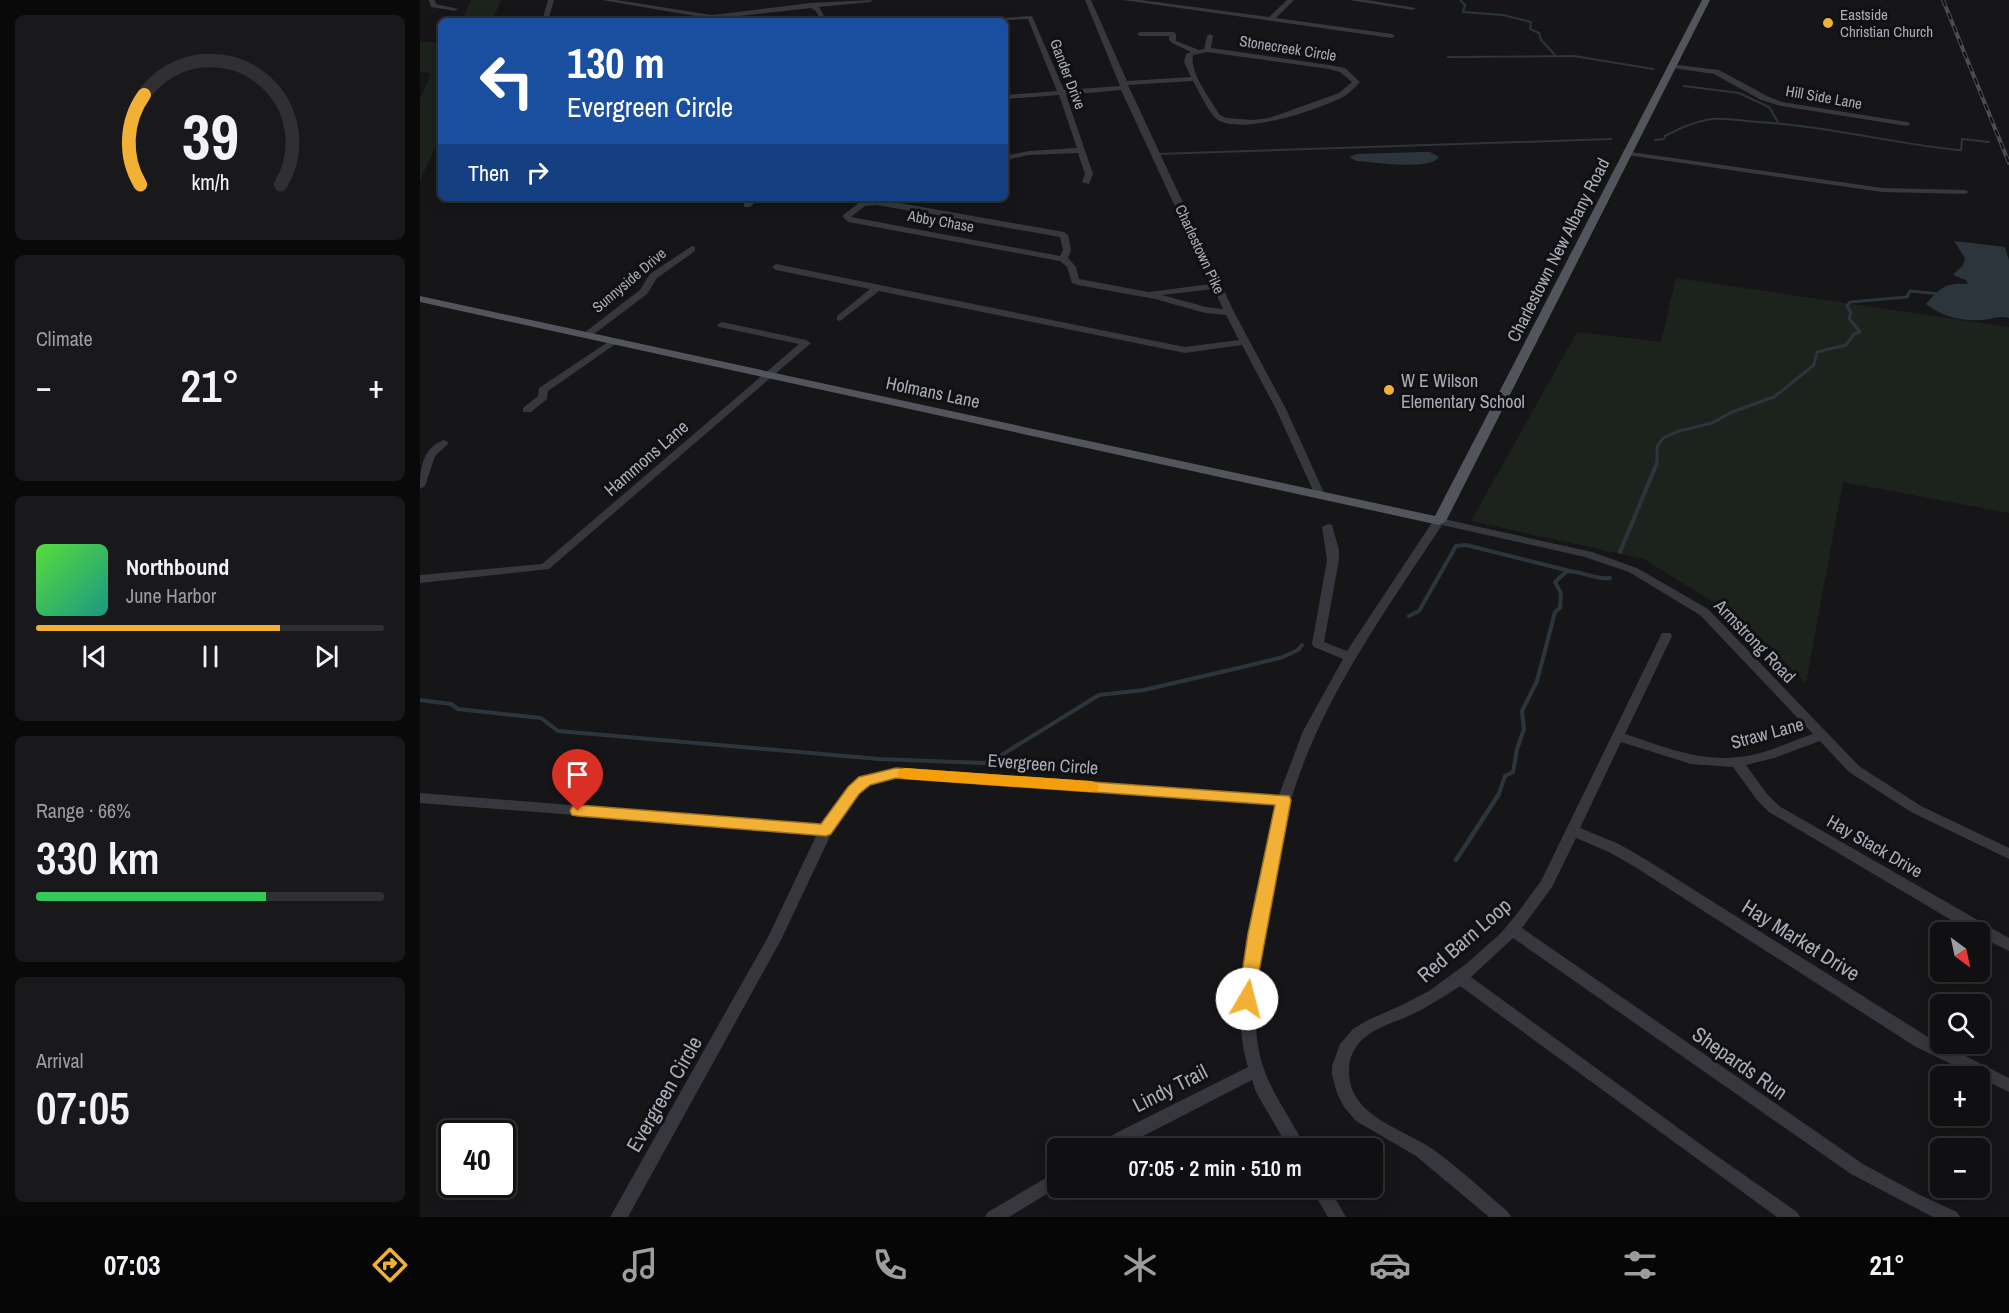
<!DOCTYPE html>
<html lang="en">
<head>
<meta charset="utf-8">
<style>
  body { margin:0; font-family:"Archivo Narrow",sans-serif; background:#19191b; color:#f1f3f6; height:100vh; display:flex; flex-direction:column; font-size:22px; white-space:nowrap }
  * { box-sizing:border-box; margin:0 }
  p { font-size:20px; color:#9c9d9f }
  .icon { flex:none; width:33px; height:33px; fill:none; stroke:currentColor; stroke-width:2; stroke-linecap:round; stroke-linejoin:round }
  .map { position:relative; flex:1; overflow:hidden }
  .details { display:flex; flex-direction:column; gap:15px; padding:15px; background:#09090a; width:420px }
  .details>* { flex:none }
  .top-card { position:absolute; left:18px; top:18px; width:570px; height:183px; border-radius:9px; box-shadow:0 3px 15px #0003,0 0 0 2px #303032; background:#1a4fa0; color:#fff; overflow:hidden }
  .needle { width:39px; rotate:147deg }
  .buttons { position:absolute; left:1510px; top:922px; display:grid; gap:12px }
  .buttons a { display:grid; place-items:center; width:60px; height:60px; border-radius:9px; background:#101012; box-shadow:0 3px 15px #0003,0 0 0 2px #303032; font-size:30px }
  .speed { position:absolute; left:18px; top:1120px; display:flex; gap:12px; font-size:30px; font-weight:700; text-align:center }
  .speed>* { display:grid; place-content:center; width:78px; height:78px; border-radius:50%; background:#101012; box-shadow:0 3px 15px #0003,0 0 0 2px #303032; line-height:1 }
  .speed .limit { border:3px solid #111; border-radius:9px; background:#fff; color:#111 }
  .pin { position:absolute; display:grid; place-items:center; width:51px; height:51px; color:#fff; margin:-62px -26px; border-radius:50% 50% 50% 0; rotate:-45deg; box-shadow:0 0 6px #0007 }
  .pin .icon { rotate:45deg }
  .me { position:absolute; width:66px; margin:-33px; rotate:8deg; stroke-linejoin:round; filter:drop-shadow(0 0 4px #0008) }
  .turn { display:flex; align-items:center; gap:21px; height:126px; padding:0 30px; font-size:27px }
  .turn .icon { width:78px; height:78px; stroke-width:2.5 }
  .turn b { display:block; font-size:42px; line-height:51px }
  .then { display:flex; align-items:center; height:57px; padding:0 30px; background:#0003; gap:12px; font-size:22px }
  .big { font-size:45px; font-weight:600; line-height:1.1 }
  .details .widget { flex:1; display:flex; flex-direction:column; justify-content:center; gap:9px; min-width:0; padding:0 21px; border-radius:9px; background:#19191b }
  .details .dial { align-items:center; gap:0 }
  .dial svg { height:156px; overflow:visible; fill:none; stroke:#303032; stroke-width:7; stroke-linecap:round; text-anchor:middle }
  .dial text { fill:#f1f3f6; stroke:none }
  .song { display:flex; align-items:center; gap:18px }
  .cover { width:72px; height:72px; border-radius:9px; background:linear-gradient(135deg,hsl(110 70% 55%),hsl(170 70% 35%)) }
  .played { height:6px; border-radius:3px; background:linear-gradient(90deg,#f2b134 70%,#303032 70%) }
  .keys { display:flex; justify-content:space-around; direction:ltr }
  .heat { display:flex; justify-content:space-between; align-items:center; font-size:33px; direction:ltr }
  .charge { height:9px; border-radius:4px; background:linear-gradient(90deg,#34c759 66%,#303032 0) }
  .trip { position:absolute; left:627px; top:1138px; width:336px; height:60px; border-radius:9px; background:#101012; box-shadow:0 3px 15px #0003,0 0 0 2px #303032; font-weight:600; line-height:60px; text-align:center }
  .menu { display:flex; height:96px; justify-content:space-around; align-items:center; background:#060607; color:#9c9d9f }
  .menu .icon { width:42px; height:42px }
  .menu .current { color:#f2b134 }
  .menu b { font-size:27px; color:#f1f3f6 }
  main { display:flex; flex:1; min-height:0 }
  .map>svg:first-child { display:block }
</style>
</head>
<body>
<main>
<section class="details">
<div class="widget dial"><svg viewBox="0 0 100 80">
<path d="M14 69A42 42 0 1 1 86 69"/>
<path d="M14 69A42 42 0 0 1 16 23" stroke="#f2b134"/>
<text x="50" y="56" font-size="32" font-weight="700">39</text>
<text x="50" y="72" font-size="11">km/h</text>
</svg></div>
<div class="widget"><p>Climate</p>
<div class="heat"><a>−</a><b class="big">21°</b><a>+</a></div>
</div>
<div class="widget">
<div class="song"><i class="cover"></i><div><b>Northbound</b><p>June Harbor</p></div></div>
<div class="played"></div>
<div class="keys"><svg class="icon" aria-label="previous" viewBox="0 0 24 24"><path d="M18 5L8 12l10 7zM5 5v14"/></svg><svg class="icon" aria-label="pause" viewBox="0 0 24 24"><path d="M8 5v14M16 5v14"/></svg><svg class="icon" aria-label="next" viewBox="0 0 24 24"><path d="M6 5l10 7-10 7zM19 5v14"/></svg></div>
</div>
<div class="widget"><p>Range · 66%</p><b class="big">330 km</b><div class="charge"></div></div>
<div class="widget"><p>Arrival</p><b class="big">07:05</b></div>
</section>
<div class="map">
<svg width="1589" height="1217" viewBox="0 0 1589 1217">
  <rect width="100%" height="100%" fill="#161618"/>
  <g fill="#1c231d">
    <polygon points="51,0 81,0 72,21 42,21"/>
    <polygon points="0,41 21,44 21,134 0,181 0,99 11,74 0,71"/>
    <polygon points="1256,278 1589,327 1589,513 1423,482 1386,683 1322,620 1224,559 1051,521 1157,332 1241,342"/>
  </g>
  <g fill="#2c353c">
    <path d="M 1000,152 L 1010,152 L 1019,157 C 1009,171 954,162 936,161 L 929,157 L 937,154 Z"/>
    <path d="M 1534,241 L 1585,247 L 1589,260 L 1589,318 C 1581,316 1578,317 1570,319 C 1547,323 1524,318 1506,304 C 1521,287 1525,283 1548,284 L 1546,280 L 1533,275 L 1543,265 L 1545,258 Z"/>
  </g>
  <g fill="none" stroke-linecap="round" stroke-linejoin="round">
    <g stroke="#2c353c" stroke-width="2">
      <polyline points="1040,0 1045,5 1043,12 1083,15 1111,22 1110,29 1119,33 1121,40 1135,55"/>
      <polyline points="1028,57 1154,56 1233,69"/>
      <polyline points="1264,86 1319,93 1349,107 1358,122"/>
      <path d="M 1235,140 L 1244,139 L 1245,136 C 1260,128 1275,121 1292,119 C 1307,118 1323,121 1338,122 C 1406,126 1471,143 1538,150 L 1541,150 L 1542,139 L 1569,142"/>
      <polyline points="738,154 1191,139"/>
    </g>
    <polyline stroke="#2c353c" stroke-width="3" points="1237,465 1237,447 1243,438 1259,431 1292,423 1312,412 1354,397 1394,365 1397,352 1426,345 1434,334 1440,332 1429,318 1431,313 1427,306 1430,302 1487,297 1490,291 1520,294"/>
    <g stroke="#2c353c" stroke-width="4">
      <polyline points="1200,552 1237,463"/>
      <polyline points="989,616 999,611 1036,546 1046,545 1150,571"/>
      <polyline points="0,700 31,704 38,709 121,718 138,731 459,759 564,763 572,761 679,695 724,690 827,666 863,657 878,650 882,645"/>
      <path d="M 1078,796 L 1085,776 L 1093,772 L 1097,749 L 1104,729 L 1102,711 L 1117,681 L 1135,612 L 1140,608 L 1141,593 L 1135,582 L 1147,571 C 1163,571 1173,580 1190,578"/>
    </g>
    <polyline stroke="#2c353c" stroke-width="4.5" points="1036,860 1079,794"/>
    <g fill="#37383d" fill-rule="evenodd">
      <polygon points="9,0 15,0 16,4 38,9 35,11 11,7"/>
      <polygon points="128,0 134,0 128,21 122,21"/>
      <polygon points="182,0 197,0 292,15 390,3 453,0 450,2 399,7 407,21 401,21 396,11 391,8 292,19"/>
      <path d="M 665,0 L 671,0 L 707,81 L 771,77 L 764,62 L 766,54 L 771,52 L 752,43 L 749,40 L 749,36 L 720,36 L 717,34 L 720,32 L 753,32 L 756,34 L 756,41 L 779,50 L 784,49 L 787,36 L 790,34 L 793,36 L 791,48 L 909,65 L 925,68 L 940,82 C 935,87 929,94 923,97 C 897,110 824,135 798,120 C 789,114 779,91 773,81 L 708,85 L 814,312 L 866,409 L 905,495 L 904,497 L 900,498 L 895,495 L 856,409 L 822,345 L 765,353 L 459,291 L 420,321 L 417,320 L 417,316 L 450,289 L 356,270 L 352,267 L 356,264 L 765,347 L 819,340 L 806,315 L 785,313 L 735,299 L 658,285 L 652,283 L 647,267 L 640,261 L 428,222 L 422,216 L 440,202 L 457,199 L 644,232 L 648,235 L 651,250 L 648,258 L 656,267 L 659,279 L 729,292 L 791,284 L 701,90 L 646,95 L 673,174 L 669,184 L 662,182 L 665,174 L 658,153 L 609,155 L 585,160 L 585,156 L 609,151 L 657,148 L 639,95 L 585,99 L 585,95 L 637,91 L 608,19 L 565,21 L 568,19 L 612,16 L 644,90 L 700,86 ZM 787,52 L 909,69 L 920,72 L 932,82 L 919,93 L 849,118 L 833,120 L 806,118 L 800,115 C 791,100 769,72 773,55 ZM 457,205 L 640,237 L 643,250 L 640,256 L 431,217 L 445,206 ZM 794,289 L 803,309 L 786,307 L 742,295 Z"/>
      <polygon points="703,0 721,0 849,17 867,0 874,0 856,18 972,34 975,36 972,38"/>
      <polygon points="929,0 947,0 996,8 993,10"/>
      <polygon points="1250,64 1299,70 1347,96 1362,102 1487,122 1491,124 1487,126 1361,106 1341,100 1294,74 1253,68 1250,68"/>
      <polygon points="1204,151 1462,188 1545,190 1549,192 1545,194 1462,192 1207,155 1203,153"/>
      <polygon points="331,198 340,198 330,207 324,207 324,203"/>
      <polygon points="272,246 275,247 275,251 237,278 227,294 170,337 164,337 164,333 220,290 230,274"/>
      <polygon points="302,322 386,340 391,343 129,569 0,583 0,575 122,564 379,344 299,327 297,325"/>
      <polygon points="194,338 199,341 197,343 128,391 127,399 111,412 103,412 103,408 118,396 119,388"/>
      <path d="M 24,440 L 29,443 L 15,456 L 5,486 L 0,489 C 0,469 2,448 24,440 Z"/>
      <path d="M 1019,518 L 1172,552 L 1217,568 L 1288,609 L 1439,766 L 1501,806 L 1589,848 L 1589,859 L 1491,812 L 1429,772 L 1400,741 L 1354,758 L 1326,765 L 1347,794 L 1359,806 L 1589,938 L 1589,951 L 1560,937 L 1560,933 L 1553,933 L 1349,812 L 1337,800 L 1313,767 L 1271,764 L 1201,742 L 1160,828 L 1199,844 L 1225,859 L 1508,1037 L 1589,1078 L 1589,1092 L 1496,1047 L 1215,867 L 1189,852 L 1156,838 L 1132,887 L 1102,928 L 1443,1164 L 1498,1194 L 1537,1212 L 1540,1217 L 1513,1217 L 1431,1174 L 1093,938 L 1051,977 L 1294,1154 L 1377,1212 L 1380,1217 L 1357,1217 L 1040,986 C 1025,996 1009,1006 993,1014 C 976,1022 958,1026 944,1038 C 934,1047 929,1057 929,1070 C 928,1117 983,1128 1014,1150 C 1040,1169 1064,1191 1088,1212 L 1091,1217 L 1069,1217 L 996,1156 L 936,1121 L 924,1107 L 917,1093 L 912,1075 L 912,1066 L 920,1044 L 933,1029 L 948,1020 L 982,1005 L 1009,991 L 1046,964 L 1081,933 L 1096,915 L 1121,881 L 1242,633 L 1250,633 L 1252,636 L 1205,734 C 1242,746 1279,762 1318,757 C 1344,755 1369,742 1393,734 L 1280,615 L 1209,572 L 1165,557 L 1022,525 C 965,612 901,699 871,800 C 861,834 856,871 849,907 C 839,955 829,1007 840,1056 C 848,1090 871,1117 886,1149 L 869,1149 L 836,1092 L 832,1080 L 698,1149 L 676,1149 L 678,1144 L 698,1132 L 828,1067 C 805,993 840,880 856,804 L 476,778 L 450,785 L 439,793 L 412,832 L 362,938 L 208,1217 L 190,1217 L 348,937 L 397,834 L 0,803 L 0,793 L 402,825 L 429,787 L 440,778 L 476,768 L 859,795 L 883,731 L 923,659 L 894,647 L 892,644 L 907,560 L 902,527 L 908,524 L 912,525 L 919,550 L 919,560 L 904,642 L 927,651 L 1013,521 Z"/>
      <polygon points="638,1171 638,1187 589,1217 565,1217 568,1212"/>
      <polygon points="891,1188 909,1188 926,1217 908,1217"/>
    </g>
    <polygon fill="#53555c" fill-rule="evenodd" points="1282,0 1290,0 1026,521 1019,525 0,302 0,296 1015,516"/>
    <g stroke="#4a4c52" stroke-width="4">
      <polyline id="rail" points="1523,0 1589,163"/>
    </g>
    <use href="#rail" stroke="#111113" stroke-width="2" stroke-dasharray="7" stroke-linecap="butt"/>
  </g>
  <polygon fill="#f2b134" stroke="#9d7322" stroke-width="1.5" points="476,768 869,796 871,800 833,1004 827,1006 821,1004 818,999 828,934 855,805 476,778 450,785 439,794 411,834 406,836 158,816 152,815 150,811 152,807 158,805 401,824 428,787 439,777"/>
  <polygon fill="#f59e0b" points="485,768 671,781 677,783 679,787 677,791 671,792 485,779 479,777 477,774 479,770"/>
  <g fill="#f2b134" stroke="#111113" stroke-width="2">
    <circle cx="1408" cy="23" r="6"/>
    <circle cx="969" cy="390" r="6"/>
  </g>
  <g text-anchor="middle" dominant-baseline="central" stroke-width="6" stroke-linejoin="round" paint-order="stroke">
    <g font-size="15" fill="#a8adb8" stroke="#111113" text-anchor="start">
      <text x="1420" y="14">Eastside<tspan x="1420" dy="17">Christian Church</tspan></text>
    </g>
    <g font-size="15" fill="#a8adb8" stroke="#111113">
      <text transform="translate(868 48) rotate(9)">Stonecreek Circle</text>
      <text transform="translate(648 74) rotate(69)">Gander Drive</text>
      <text transform="translate(1404 97) rotate(10)">Hill Side Lane</text>
      <text transform="translate(521 221) rotate(10)">Abby Chase</text>
      <text transform="translate(780 249) rotate(65)">Charlestown Pike</text>
      <text transform="translate(209 280) rotate(-40)">Sunnyside Drive</text>
    </g>
    <g font-size="18" fill="#a8adb8" stroke="#111113">
      <text transform="translate(1138 250) rotate(-63)">Charlestown New Albany Road</text>
      <text transform="translate(513 392) rotate(12)">Holmans Lane</text>
      <text transform="translate(226 458) rotate(-41)">Hammons Lane</text>
      <text transform="translate(1335 641) rotate(46)">Armstrong Road</text>
      <text transform="translate(1347 733) rotate(-15)">Straw Lane</text>
      <text transform="translate(623 764) rotate(4)">Evergreen Circle</text>
      <text transform="translate(1455 846) rotate(30)">Hay Stack Drive</text>
    </g>
    <g font-size="18" fill="#a8adb8" stroke="#111113" text-anchor="start">
      <text x="981" y="380">W E Wilson<tspan x="981" dy="21">Elementary School</tspan></text>
    </g>
    <g font-size="21" fill="#a8adb8" stroke="#111113">
      <text transform="translate(1044 940) rotate(-41)">Red Barn Loop</text>
      <text transform="translate(1381 940) rotate(32)">Hay Market Drive</text>
      <text transform="translate(1320 1063) rotate(35)">Shepards Run</text>
      <text transform="translate(750 1088) rotate(-27)">Lindy Trail</text>
      <text transform="translate(244 1094) rotate(-60)">Evergreen Circle</text>
    </g>
  </g>
</svg>
<div class="buttons">
<a><svg class="needle" viewBox="-14 -14 28 28"><path d="M0-13l5 13h-10z" fill="#e53935"/><path d="M0 13l5-13h-10z" fill="#9c9d9f"/></svg></a>
<a><svg class="icon" aria-label="search" viewBox="0 0 24 24"><circle cx="10" cy="10" r="6"/><path d="M15 15l6 6"/></svg></a>
<a>+</a>
<a>−</a>
</div>
<div class="speed"><div class="limit">40</div></div>
<div class="pin" style="left:158px;top:811px;background:#d93025"><svg class="icon" aria-label="arrive" viewBox="0 0 24 24"><path d="M6 21V4h12l-3 4 3 4H6"/></svg></div>
<svg class="me" style="left:827px;top:999px" viewBox="-20 -20 40 40"><circle r="19" fill="#fff"/><path d="M0-13L10 11 0 6-10 11z" fill="#f2b134"/></svg>
<div class="trip">07:05 · 2 min · 510 m</div>
<div class="top-card">
<div class="turn"><svg class="icon" aria-label="left" viewBox="0 0 24 24"><path d="M17 20v-9H6M10 6l-5 5 5 5"/></svg><div><b>130 m</b>Evergreen Circle</div></div>
<div class="then">Then<svg class="icon" aria-label="right" viewBox="0 0 24 24"><path d="M7 20v-9h11M14 6l5 5-5 5"/></svg></div>
</div>
</div>
</main>
<nav class="menu">
<b>07:03</b>
<svg class="icon current" aria-label="directions" viewBox="0 0 24 24"><path d="M12 3l9 9-9 9-9-9zM9 14v-3h6M13 9l2 2-2 2"/></svg>
<svg class="icon" aria-label="music" viewBox="0 0 24 24"><path d="M9 18V5l10-2v13"/><circle cx="6" cy="18" r="3"/><circle cx="16" cy="16" r="3"/></svg>
<svg class="icon" aria-label="phone" viewBox="0 0 24 24"><path d="M5 4h4l2 5-3 2q2 4 5 5l2-3 5 2v4C11 20 4 13 5 4z"/></svg>
<svg class="icon" aria-label="climate" viewBox="0 0 24 24"><path d="M12 3v18M4 7l16 10M4 17L20 7"/></svg>
<svg class="icon" aria-label="car" viewBox="0 0 24 24"><path d="M5 17H2v-5l4-1 3-4h7l3 4 3 1v5h-3M9 17h6M6 11h13"/><circle cx="7" cy="17" r="2"/><circle cx="17" cy="17" r="2"/></svg>
<svg class="icon" aria-label="filters" viewBox="0 0 24 24"><path d="M4 7h16M4 17h16"/><circle cx="9" cy="7" r="2"/><circle cx="15" cy="17" r="2"/></svg>
<b>21°</b>
</nav>
</body>
</html>
